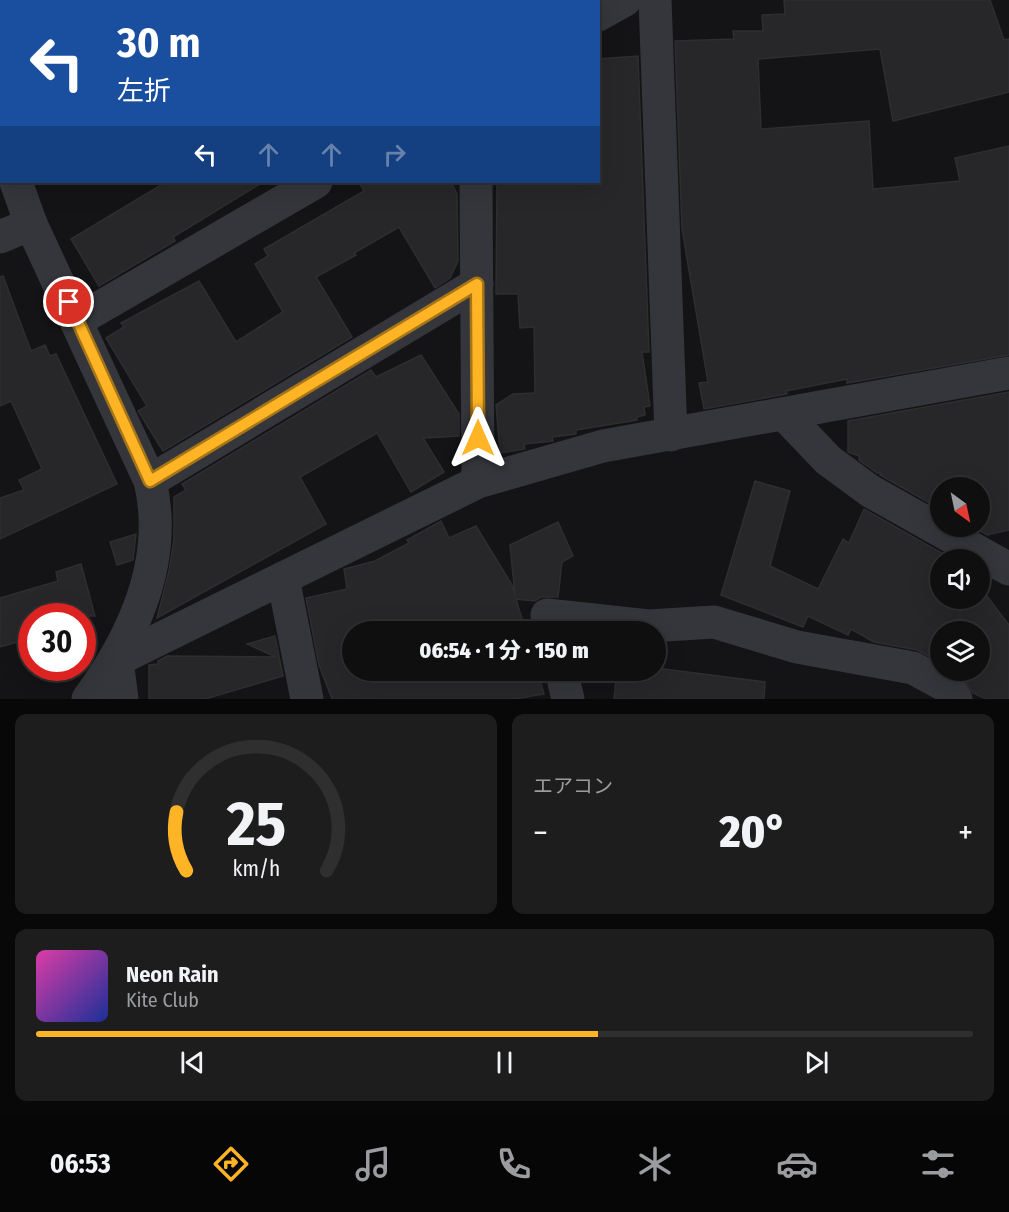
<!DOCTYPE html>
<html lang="ja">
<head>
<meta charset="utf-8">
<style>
  body { margin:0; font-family:"Fira Sans Condensed","Noto Sans JP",sans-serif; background:#1d1d1e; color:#f1f3f6; height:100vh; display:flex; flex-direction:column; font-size:22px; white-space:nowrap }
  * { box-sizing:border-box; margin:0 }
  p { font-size:20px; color:#9b9c9f }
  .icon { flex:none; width:33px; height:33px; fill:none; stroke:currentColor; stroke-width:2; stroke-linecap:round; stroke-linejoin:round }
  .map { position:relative; height:699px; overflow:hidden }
  .panel { display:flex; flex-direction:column; gap:15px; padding:15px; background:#080809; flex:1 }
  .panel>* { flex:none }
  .hud { position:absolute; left:0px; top:0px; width:600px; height:183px; box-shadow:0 6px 24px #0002,0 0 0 2px #2f2f30; background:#1a4fa0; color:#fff; overflow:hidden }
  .needle { width:39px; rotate:147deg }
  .fabs { position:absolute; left:930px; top:477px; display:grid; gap:12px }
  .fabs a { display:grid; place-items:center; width:60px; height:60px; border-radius:50%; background:#0f0f10; box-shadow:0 6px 24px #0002,0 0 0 2px #2f2f30; font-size:30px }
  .speed { position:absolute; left:18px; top:603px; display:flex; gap:12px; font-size:30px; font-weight:700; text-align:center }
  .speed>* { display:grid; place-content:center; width:78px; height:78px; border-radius:50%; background:#0f0f10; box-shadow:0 6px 24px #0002,0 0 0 2px #2f2f30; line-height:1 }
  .speed .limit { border:9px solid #d22; background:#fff; color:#111 }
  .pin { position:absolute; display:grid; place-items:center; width:51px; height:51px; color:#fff; margin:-26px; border:3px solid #fff; border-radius:50%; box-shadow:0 2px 6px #0007 }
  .me { position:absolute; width:66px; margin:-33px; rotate:0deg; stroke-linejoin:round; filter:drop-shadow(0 0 4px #0008) }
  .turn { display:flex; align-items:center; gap:21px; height:126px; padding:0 18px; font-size:27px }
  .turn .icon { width:78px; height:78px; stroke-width:2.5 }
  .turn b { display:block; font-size:42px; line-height:51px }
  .lanes { display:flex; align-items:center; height:57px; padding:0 18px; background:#0003; justify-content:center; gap:30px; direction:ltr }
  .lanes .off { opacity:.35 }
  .big { font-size:45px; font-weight:800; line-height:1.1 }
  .panel .widget { flex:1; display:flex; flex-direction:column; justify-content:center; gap:9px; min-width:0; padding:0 21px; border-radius:12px; background:#1d1d1e }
  .panel .dial { align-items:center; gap:0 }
  .dial svg { height:156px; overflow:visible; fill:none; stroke:#2f2f30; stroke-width:7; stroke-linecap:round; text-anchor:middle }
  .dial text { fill:#f1f3f6; stroke:none }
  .song { display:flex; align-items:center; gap:18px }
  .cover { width:72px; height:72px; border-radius:9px; background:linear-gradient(135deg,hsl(320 70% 55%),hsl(230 70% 35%)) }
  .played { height:6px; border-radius:3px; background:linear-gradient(90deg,#feb424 60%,#2f2f30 60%) }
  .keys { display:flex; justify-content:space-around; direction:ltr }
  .heat { display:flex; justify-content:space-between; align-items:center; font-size:33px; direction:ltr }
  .panel .tiles { flex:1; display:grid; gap:15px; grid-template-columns:1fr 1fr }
  .widget:last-child { grid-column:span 2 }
  .trip { position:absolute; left:342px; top:621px; width:324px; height:60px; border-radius:30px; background:#0f0f10; box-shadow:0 6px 24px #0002,0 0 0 2px #2f2f30; font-weight:800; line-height:60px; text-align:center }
  .menu { display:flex; height:96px; justify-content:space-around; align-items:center; background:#060606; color:#9b9c9f }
  .menu .icon { width:42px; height:42px }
  .menu .active { color:#feb424 }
  .menu b { font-size:27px; color:#f1f3f6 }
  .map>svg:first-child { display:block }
</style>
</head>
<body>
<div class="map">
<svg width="1009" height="699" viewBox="0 0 1009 699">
  <rect width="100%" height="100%" fill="#141416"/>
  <g fill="#27272a" stroke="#2e2e32" stroke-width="1.5">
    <polygon points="784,0 990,0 1004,40 1009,39 1009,92 893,121 880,49 758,59 761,129 869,121 873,189 960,181 955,158 1009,146 1009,355 847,383 847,379 786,391 787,394 704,409 699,383 708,382 682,229 675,41 734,39 733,31 763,31 762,15 785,14"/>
    <polygon points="638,56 649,352 642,352 650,406 644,407 645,415 637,417 637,420 576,430 576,434 552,437 553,441 524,444 525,449 500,453 496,405 513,394 535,393 534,327 520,328 518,294 496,294 497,182 598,182 598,59"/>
    <polygon points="166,182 263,182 173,237 175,241 99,286 71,239"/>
    <polygon points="359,182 451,182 457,194 458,261 450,278 435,288 399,227 354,253 356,255 316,277 352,337 163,451 138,411 147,406 106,338 124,327 121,323 199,281 236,342 283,312 255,264 268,256 264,249 364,191"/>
    <polygon points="3,276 31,351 45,345 50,356 56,354 117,484 0,539 0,498 24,490 19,480 42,469 11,401 0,406 0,277"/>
    <polygon points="421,355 459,414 459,436 423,438 444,472 411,492 377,433 300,477 326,524 157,618 169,571 174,539 174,497 186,490 182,484 371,370 376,377"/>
    <polygon points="1009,392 1009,530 987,535 972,526 980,526 980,488 940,488 940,509 880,475 881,473 877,473 859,460 859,456 848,452 848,421"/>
    <polygon points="755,481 790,491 770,566 818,589 843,539 849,543 864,509 954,560 940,560 940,598 980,598 980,587 1009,625 1009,699 986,699 973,693 957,670 980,670 980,632 940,632 940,662 917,650 874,642 851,629 848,635 808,616 803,627 721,595"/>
    <polygon points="441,521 449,538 476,526 512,585 515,595 510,545 558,522 573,556 562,562 558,597 541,597 535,601 516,599 526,632 352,632 352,670 537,670 544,694 515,699 332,699 319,665 306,598 347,589 344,569 375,561 409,543 407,540"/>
    <polygon points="136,534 133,560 117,565 110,542"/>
    <polygon points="81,564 95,616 32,616 32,638 0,647 0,598 58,581 56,572"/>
    <polygon points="275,636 283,676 205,699 149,699 149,665 158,664 158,661 167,656 276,657 247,644"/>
    <polygon points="656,668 765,682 764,699 614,699 617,670 656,670"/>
  </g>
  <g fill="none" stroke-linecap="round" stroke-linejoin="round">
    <g stroke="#35363b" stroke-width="33">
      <polyline points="504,0 504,2"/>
      <polyline points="655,0 671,435"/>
      <polyline points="598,15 625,0"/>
      <polyline points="0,132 2,137"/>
      <path d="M 16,182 L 31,224 L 150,481 C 169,560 134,636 88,699"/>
      <polyline points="476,182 478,482"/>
      <polyline points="0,237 31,224"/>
      <polyline points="78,320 316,182"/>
      <polyline points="784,414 828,460 870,491 1009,569"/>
      <polyline points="150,481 477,284"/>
      <polyline points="283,578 307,699"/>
      <polyline points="551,632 547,615 649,626 714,622 797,647 913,668 948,687 956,699"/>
      <polyline points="117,660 478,482 603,446 1009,373"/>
      <polyline points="117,660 122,699"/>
      <polyline points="561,670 568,699"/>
    </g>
    <polyline stroke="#51535a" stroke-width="33" points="0,1 3,0"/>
  </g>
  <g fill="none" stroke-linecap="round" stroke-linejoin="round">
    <g stroke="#a57517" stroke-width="15">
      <polyline id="route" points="69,302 150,481 477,284 478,438"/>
    </g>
    <use href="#route" stroke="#feb424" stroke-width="10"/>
  </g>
</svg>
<div class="fabs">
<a><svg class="needle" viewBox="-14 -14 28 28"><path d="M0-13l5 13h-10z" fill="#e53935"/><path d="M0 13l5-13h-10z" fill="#9b9c9f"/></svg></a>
<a><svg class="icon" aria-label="sound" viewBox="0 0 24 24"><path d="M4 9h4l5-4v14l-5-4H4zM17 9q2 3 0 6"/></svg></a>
<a><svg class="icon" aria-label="layers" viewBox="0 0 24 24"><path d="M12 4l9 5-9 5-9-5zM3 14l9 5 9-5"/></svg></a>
</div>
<div class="speed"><div class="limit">30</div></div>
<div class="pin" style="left:69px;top:302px;background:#d93025"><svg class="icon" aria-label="arrive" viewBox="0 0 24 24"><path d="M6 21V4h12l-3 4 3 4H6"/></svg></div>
<svg class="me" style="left:478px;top:438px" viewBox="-20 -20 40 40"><path d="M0-17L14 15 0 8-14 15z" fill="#feb424" stroke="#fff" stroke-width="4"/></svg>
<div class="trip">06:54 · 1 分 · 150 m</div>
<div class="hud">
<div class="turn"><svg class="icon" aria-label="left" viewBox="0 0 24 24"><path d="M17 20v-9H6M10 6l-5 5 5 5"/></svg><div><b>30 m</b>左折</div></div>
<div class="lanes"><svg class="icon" aria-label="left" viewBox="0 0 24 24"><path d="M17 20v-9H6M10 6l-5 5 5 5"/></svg><svg class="icon off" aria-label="ahead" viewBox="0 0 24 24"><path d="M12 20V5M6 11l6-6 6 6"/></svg><svg class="icon off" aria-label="ahead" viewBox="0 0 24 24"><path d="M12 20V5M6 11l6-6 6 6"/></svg><svg class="icon off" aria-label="right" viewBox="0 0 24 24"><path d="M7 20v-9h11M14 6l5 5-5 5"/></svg></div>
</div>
</div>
<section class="panel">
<div class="tiles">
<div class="widget dial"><svg viewBox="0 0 100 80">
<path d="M14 69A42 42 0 1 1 86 69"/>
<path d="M14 69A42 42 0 0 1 9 39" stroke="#feb424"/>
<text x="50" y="56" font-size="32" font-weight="700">25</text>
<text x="50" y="72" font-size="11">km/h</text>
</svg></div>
<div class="widget"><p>エアコン</p>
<div class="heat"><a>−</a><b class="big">20°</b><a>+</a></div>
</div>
<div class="widget">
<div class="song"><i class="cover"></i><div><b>Neon Rain</b><p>Kite Club</p></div></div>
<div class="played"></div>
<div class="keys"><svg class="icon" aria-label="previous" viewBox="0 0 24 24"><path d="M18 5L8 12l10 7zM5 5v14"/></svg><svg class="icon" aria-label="pause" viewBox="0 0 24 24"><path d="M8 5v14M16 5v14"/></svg><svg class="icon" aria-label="next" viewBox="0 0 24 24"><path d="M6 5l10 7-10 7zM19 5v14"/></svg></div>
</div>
</div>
</section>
<nav class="menu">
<b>06:53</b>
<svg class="icon active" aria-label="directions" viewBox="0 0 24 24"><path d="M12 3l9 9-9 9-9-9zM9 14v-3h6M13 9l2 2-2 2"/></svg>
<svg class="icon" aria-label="music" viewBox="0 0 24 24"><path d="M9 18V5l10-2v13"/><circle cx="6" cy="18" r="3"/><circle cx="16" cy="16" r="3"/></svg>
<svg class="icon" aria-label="phone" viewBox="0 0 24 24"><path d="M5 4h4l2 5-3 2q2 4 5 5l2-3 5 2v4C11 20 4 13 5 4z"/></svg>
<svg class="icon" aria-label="climate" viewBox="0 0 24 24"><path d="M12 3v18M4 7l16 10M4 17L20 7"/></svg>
<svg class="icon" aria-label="car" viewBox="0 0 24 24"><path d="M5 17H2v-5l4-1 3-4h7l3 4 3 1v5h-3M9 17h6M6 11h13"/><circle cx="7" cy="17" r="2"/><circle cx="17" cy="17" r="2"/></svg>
<svg class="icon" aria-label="filters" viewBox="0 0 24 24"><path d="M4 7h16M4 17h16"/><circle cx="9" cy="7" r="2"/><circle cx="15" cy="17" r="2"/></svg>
</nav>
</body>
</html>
